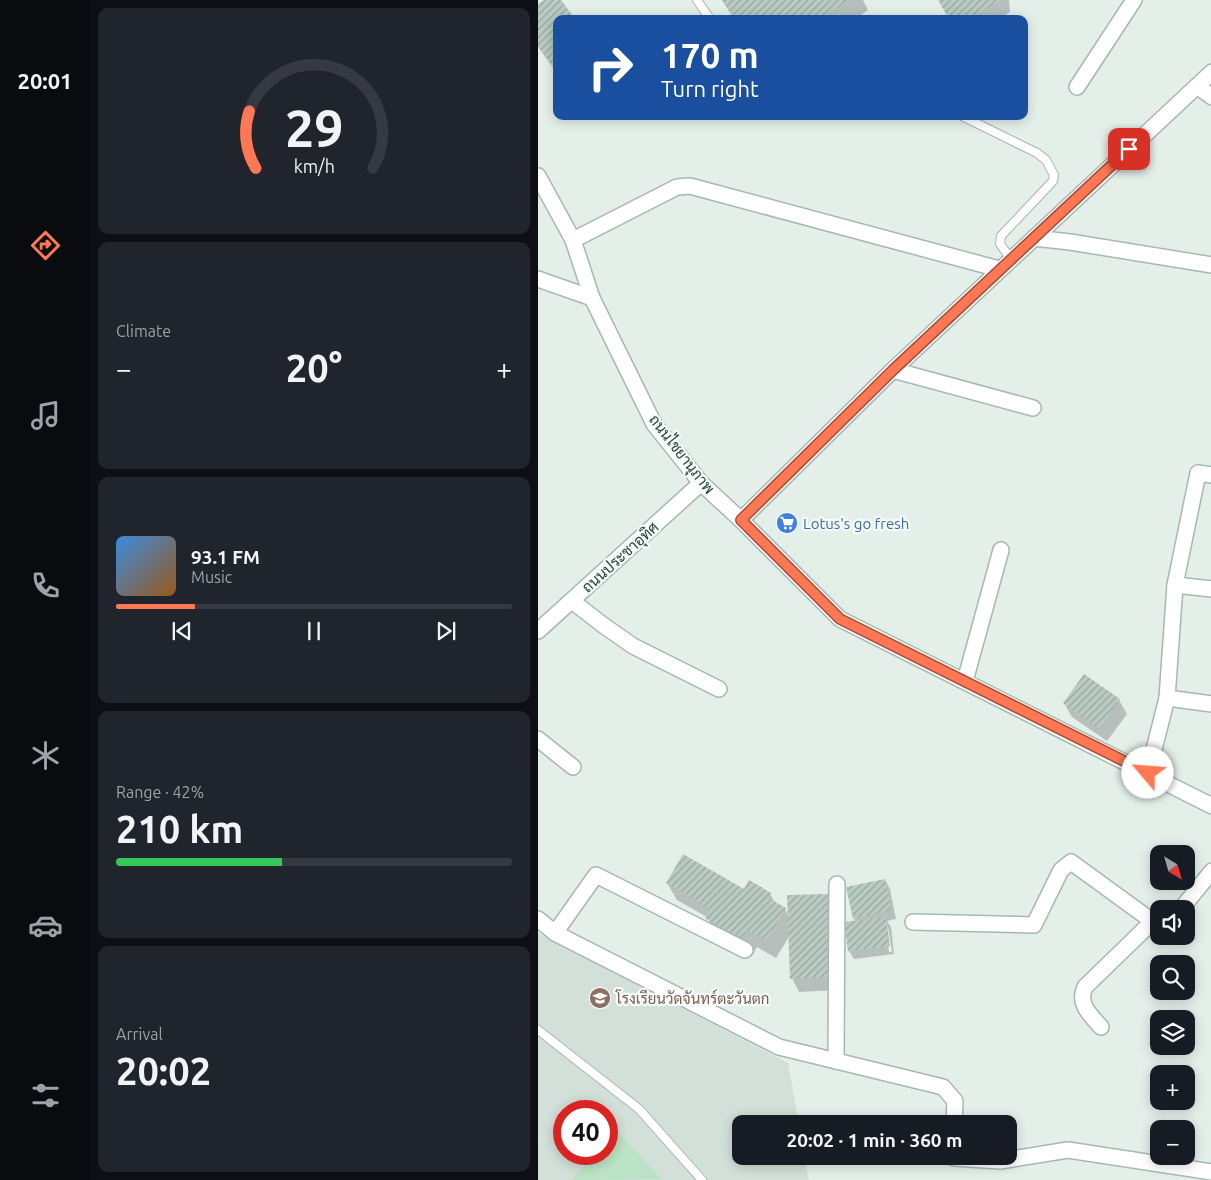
<!DOCTYPE html>
<html lang="en">
<head>
<meta charset="utf-8">
<style>
  body { margin:0; font-family:Ubuntu,Sarabun,sans-serif; background:#20242c; color:#f1f3f6; height:100vh; display:flex; flex-direction:column; font-size:19px; white-space:nowrap }
  * { box-sizing:border-box; margin:0 }
  p { font-size:16px; color:#9ea1a6 }
  .icon { flex:none; width:28px; height:28px; fill:none; stroke:currentColor; stroke-width:2; stroke-linecap:round; stroke-linejoin:round }
  .map { position:relative; flex:1; overflow:hidden }
  .details { display:flex; flex-direction:column; gap:8px; padding:8px; background:#0d0f14; width:448px }
  .details>* { flex:none }
  .top-card { position:absolute; left:15px; top:15px; width:475px; height:105px; border-radius:10px; box-shadow:0 2px 12px #0003; background:#1a4fa0; color:#fff; overflow:hidden }
  .needle { width:32px; rotate:143deg }
  .buttons { position:absolute; left:612px; top:845px; display:grid; gap:10px }
  .buttons a { display:grid; place-items:center; width:45px; height:45px; border-radius:10px; background:#171b24; box-shadow:0 2px 12px #0003; font-size:25px }
  .speed { position:absolute; left:15px; top:1100px; display:flex; gap:10px; font-size:25px; font-weight:700; text-align:center }
  .speed>* { display:grid; place-content:center; width:65px; height:65px; border-radius:50%; background:#171b24; box-shadow:0 2px 12px #0003; line-height:1 }
  .speed .limit { border:8px solid #d22; background:#fff; color:#111 }
  .pin { position:absolute; display:grid; place-items:center; width:42px; height:42px; color:#fff; margin:-21px; border-radius:10px; box-shadow:0 2px 8px #0006 }
  .me { position:absolute; width:55px; margin:-28px; rotate:297deg; stroke-linejoin:round; filter:drop-shadow(0 0 4px #0008) }
  .turn { display:flex; align-items:center; gap:18px; height:105px; padding:0 25px; font-size:22px }
  .turn .icon { width:65px; height:65px; stroke-width:2.5 }
  .turn b { display:block; font-size:35px; line-height:42px }
  .big { font-size:38px; font-weight:600; line-height:1.1 }
  .details .tile { flex:1; display:flex; flex-direction:column; justify-content:center; gap:8px; min-width:0; padding:0 18px; border-radius:10px; background:#20242c }
  .details .dial { align-items:center; gap:0 }
  .dial svg { height:130px; overflow:visible; fill:none; stroke:#363941; stroke-width:7; stroke-linecap:round; text-anchor:middle }
  .dial text { fill:#f1f3f6; stroke:none }
  .song { display:flex; align-items:center; gap:15px }
  .cover { width:60px; height:60px; border-radius:8px; background:linear-gradient(135deg,hsl(210 70% 55%),hsl(30 70% 35%)) }
  .played { height:5px; border-radius:2px; background:linear-gradient(90deg,#ff7853 20%,#363941 20%) }
  .keys { display:flex; justify-content:space-around; direction:ltr }
  .heat { display:flex; justify-content:space-between; align-items:center; font-size:28px; direction:ltr }
  .charge { height:8px; border-radius:4px; background:linear-gradient(90deg,#34c759 42%,#363941 0) }
  .trip { position:absolute; left:194px; top:1115px; width:285px; height:50px; border-radius:10px; background:#171b24; box-shadow:0 2px 12px #0003; font-weight:600; line-height:50px; text-align:center }
  main { display:flex; flex:1; min-height:0 }
  .dock { display:flex; flex-direction:column; width:90px; justify-content:space-around; align-items:center; background:#090b0e; color:#9ea1a6 }
  .dock .icon { width:35px; height:35px }
  .dock .on { color:#ff7853 }
  .dock b { font-size:22px; color:#f1f3f6 }
  .map>svg:first-child { display:block }
</style>
</head>
<body>
<main>
<nav class="dock">
<b>20:01</b>
<svg class="icon on" aria-label="directions" viewBox="0 0 24 24"><path d="M12 3l9 9-9 9-9-9zM9 14v-3h6M13 9l2 2-2 2"/></svg>
<svg class="icon" aria-label="music" viewBox="0 0 24 24"><path d="M9 18V5l10-2v13"/><circle cx="6" cy="18" r="3"/><circle cx="16" cy="16" r="3"/></svg>
<svg class="icon" aria-label="phone" viewBox="0 0 24 24"><path d="M5 4h4l2 5-3 2q2 4 5 5l2-3 5 2v4C11 20 4 13 5 4z"/></svg>
<svg class="icon" aria-label="climate" viewBox="0 0 24 24"><path d="M12 3v18M4 7l16 10M4 17L20 7"/></svg>
<svg class="icon" aria-label="car" viewBox="0 0 24 24"><path d="M5 17H2v-5l4-1 3-4h7l3 4 3 1v5h-3M9 17h6M6 11h13"/><circle cx="7" cy="17" r="2"/><circle cx="17" cy="17" r="2"/></svg>
<svg class="icon" aria-label="filters" viewBox="0 0 24 24"><path d="M4 7h16M4 17h16"/><circle cx="9" cy="7" r="2"/><circle cx="15" cy="17" r="2"/></svg>
</nav>
<section class="details">
<div class="tile dial"><svg viewBox="0 0 100 80">
<path d="M14 69A42 42 0 1 1 86 69"/>
<path d="M14 69A42 42 0 0 1 10 34" stroke="#ff7853"/>
<text x="50" y="56" font-size="32" font-weight="700">29</text>
<text x="50" y="72" font-size="11">km/h</text>
</svg></div>
<div class="tile"><p>Climate</p>
<div class="heat"><a>−</a><b class="big">20°</b><a>+</a></div>
</div>
<div class="tile">
<div class="song"><i class="cover"></i><div><b>93.1 FM</b><p>Music</p></div></div>
<div class="played"></div>
<div class="keys"><svg class="icon" aria-label="previous" viewBox="0 0 24 24"><path d="M18 5L8 12l10 7zM5 5v14"/></svg><svg class="icon" aria-label="pause" viewBox="0 0 24 24"><path d="M8 5v14M16 5v14"/></svg><svg class="icon" aria-label="next" viewBox="0 0 24 24"><path d="M6 5l10 7-10 7zM19 5v14"/></svg></div>
</div>
<div class="tile"><p>Range · 42%</p><b class="big">210 km</b><div class="charge"></div></div>
<div class="tile"><p>Arrival</p><b class="big">20:02</b></div>
</section>
<div class="map">
<svg width="674" height="1180" viewBox="0 0 674 1180">
  <defs>
    <pattern id="building-hatch" width="6" height="6" patternUnits="userSpaceOnUse" patternTransform="scale(1.25)"><rect width="6" height="6" fill="#b9cbc3"/><path d="M-1 1l2-2M0 6l6-6M5 7l2-2" fill="none" stroke="#96a69f"/></pattern>
  </defs>
  <rect width="100%" height="100%" fill="#e4efea"/>
  <path fill="#d2e0d9" fill-rule="evenodd" d="M 0,933 L 250,1063 L 261,1124 L 202,1124 L 202,1156 L 266,1156 L 271,1180 L 0,1180 ZM 26,1111 L 69,1111 L 69,1154 L 26,1154 Z"/>
  <polygon fill="#bbe3c5" points="81,1134 124,1179 32,1180 60,1154 69,1154 69,1145"/>
  <g fill="#0003" fill-rule="evenodd">
    <polygon points="8,0 22,0 19,19 19,73 0,47 0,6"/>
    <polygon points="184,0 325,0 330,10 317,19 196,19"/>
    <polygon points="401,0 471,0 472,12 461,19 412,19"/>
    <polygon points="546,676 581,700 589,714 569,741 534,717 526,703"/>
    <path d="M 347,880 L 352,889 L 358,919 L 349,921 L 353,927 L 356,954 L 316,959 L 311,951 L 318,922 L 316,918 ZM 348,926 L 350,926 L 354,952 L 351,952 Z"/>
    <polygon points="212,882 232,894 238,904 247,909 251,917 289,895 297,908 300,990 261,992 254,978 252,935 238,958 219,947 214,956 178,935 169,917 139,900 129,883 207,891"/>
  </g>
  <g fill="url(#building-hatch)">
    <polygon points="6,0 23,0 37,19 19,19 19,72 0,46 0,4"/>
    <polygon points="184,0 310,0 282,19 197,19"/>
    <polygon points="400,0 463,0 431,19 411,19"/>
    <polygon points="546,674 582,699 561,729 525,703"/>
    <polygon points="145,854 206,889 211,880 233,893 230,898 248,908 228,941 209,930 204,939 167,918 172,908 128,883"/>
    <polygon points="347,879 354,910 315,919 308,887"/>
    <polygon points="290,894 293,977 252,979 249,895"/>
    <polygon points="348,917 352,946 310,951 306,922"/>
  </g>
  <g fill="none" stroke-linecap="round" stroke-linejoin="round">
    <g stroke="#a6b8b1" stroke-width="10">
      <g id="service">
        <polyline points="159,0 172,19"/>
        <polyline points="424,116 499,153 508,160 516,175 515,181 463,236 462,244 473,259"/>
        <polyline points="0,1030 101,1109 164,1180"/>
      </g>
    </g>
    <g stroke="#a6b8b1" stroke-width="18">
      <g id="minor">
        <polyline points="659,86 674,97"/>
        <polyline points="539,87 596,0"/>
        <polyline points="496,238 532,242 674,265"/>
        <polyline points="35,240 139,187 152,186 461,269"/>
        <polyline points="0,279 54,298"/>
        <polyline points="355,370 495,408"/>
        <polyline points="203,520 355,370 674,72"/>
        <polyline points="637,585 674,589"/>
        <polyline points="34,601 65,625 95,646 181,689"/>
        <polyline points="427,681 463,550"/>
        <polyline points="629,698 674,704"/>
        <polyline points="0,739 35,767"/>
        <polyline points="610,773 629,698 637,585 660,473 674,475"/>
        <polyline points="643,909 674,871"/>
        <polyline points="0,919 17,933 241,1047 405,1087 417,1101 416,1124"/>
        <polyline points="375,922 496,925 523,870 533,862 621,926"/>
        <polyline points="17,933 58,875 207,950"/>
        <path d="M 563,1027 C 552,1015 539,1003 547,987 L 615,921"/>
        <polyline points="298,1061 299,884"/>
        <polyline points="416,1156 416,1158 462,1161 530,1150 674,1172"/>
      </g>
    </g>
    <g stroke="#a6b8b1" stroke-width="18">
      <g id="tertiary">
        <polyline points="0,176 35,240 54,298 116,424 163,483 203,520 302,619 674,806"/>
        <polyline points="0,631 163,483"/>
      </g>
    </g>
    <use href="#service" stroke="#fff" stroke-width="8"/>
    <use href="#minor" stroke="#fff" stroke-width="15"/>
    <use href="#tertiary" stroke="#fff" stroke-width="15"/>
  </g>
  <g fill="none" stroke-linecap="round" stroke-linejoin="round">
    <g stroke="#a64e36" stroke-width="12">
      <polyline id="route" points="591,149 355,370 203,520 302,619 610,773"/>
    </g>
    <use href="#route" stroke="#ff7853" stroke-width="9"/>
  </g>
  <defs>
    <g id="supermarket-disc" transform="scale(1.125)"><circle r="9.5" fill="#3f7fe0" stroke="#f6fbf8"/><path d="M-6-5.5h2.5l.6 2H6L4.5 2H-2.5L-4.4-4H-6ZM-1.5 3.2a1.3 1.3 0 1 0 .1 0ZM3 3.2a1.3 1.3 0 1 0 .1 0Z" fill="#fff"/></g>
    <g id="school-disc" transform="scale(1.125)"><circle r="9.5" fill="#8d6e63" stroke="#f6fbf8"/><path d="M0-5L7-2L0 1L-7-2ZM-4 1L0 2.5L4 1V4Q0 6-4 4Z" fill="#fff"/></g>
  </defs>
  <g fill-rule="evenodd">
    <use href="#supermarket-disc" x="249" y="523"/>
    <use href="#school-disc" x="62" y="998"/>
  </g>
  <g text-anchor="middle" dominant-baseline="central" stroke-width="4.5" stroke-linejoin="round" paint-order="stroke">
    <g font-size="15" fill="#214439" stroke="#f6fbf8">
      <text transform="translate(144 454) rotate(52)">ถนนไชยานุภาพ</text>
      <text transform="translate(82 557) rotate(-42)">ถนนประชาอุทิศ</text>
    </g>
    <g font-size="15" fill="#366cbe" stroke="#f6fbf8" text-anchor="start">
      <text x="265" y="523">Lotus's go fresh</text>
    </g>
    <g font-size="15" fill="#785e54" stroke="#f6fbf8" text-anchor="start">
      <text x="78" y="998">โรงเรียนวัดจันทร์ตะวันตก</text>
    </g>
  </g>
</svg>
<div class="buttons">
<a><svg class="needle" viewBox="-14 -14 28 28"><path d="M0-13l5 13h-10z" fill="#e53935"/><path d="M0 13l5-13h-10z" fill="#9ea1a6"/></svg></a>
<a><svg class="icon" aria-label="sound" viewBox="0 0 24 24"><path d="M4 9h4l5-4v14l-5-4H4zM17 9q2 3 0 6"/></svg></a>
<a><svg class="icon" aria-label="search" viewBox="0 0 24 24"><circle cx="10" cy="10" r="6"/><path d="M15 15l6 6"/></svg></a>
<a><svg class="icon" aria-label="layers" viewBox="0 0 24 24"><path d="M12 4l9 5-9 5-9-5zM3 14l9 5 9-5"/></svg></a>
<a>+</a>
<a>−</a>
</div>
<div class="speed"><div class="limit">40</div></div>
<div class="pin" style="left:591px;top:149px;background:#d93025"><svg class="icon" aria-label="arrive" viewBox="0 0 24 24"><path d="M6 21V4h12l-3 4 3 4H6"/></svg></div>
<svg class="me" style="left:610px;top:773px" viewBox="-20 -20 40 40"><circle r="19" fill="#fff"/><path d="M0-13L10 11 0 6-10 11z" fill="#ff7853"/></svg>
<div class="trip">20:02 · 1 min · 360 m</div>
<div class="top-card">
<div class="turn"><svg class="icon" aria-label="right" viewBox="0 0 24 24"><path d="M7 20v-9h11M14 6l5 5-5 5"/></svg><div><b>170 m</b>Turn right</div></div>
</div>
</div>
</main>
</body>
</html>
